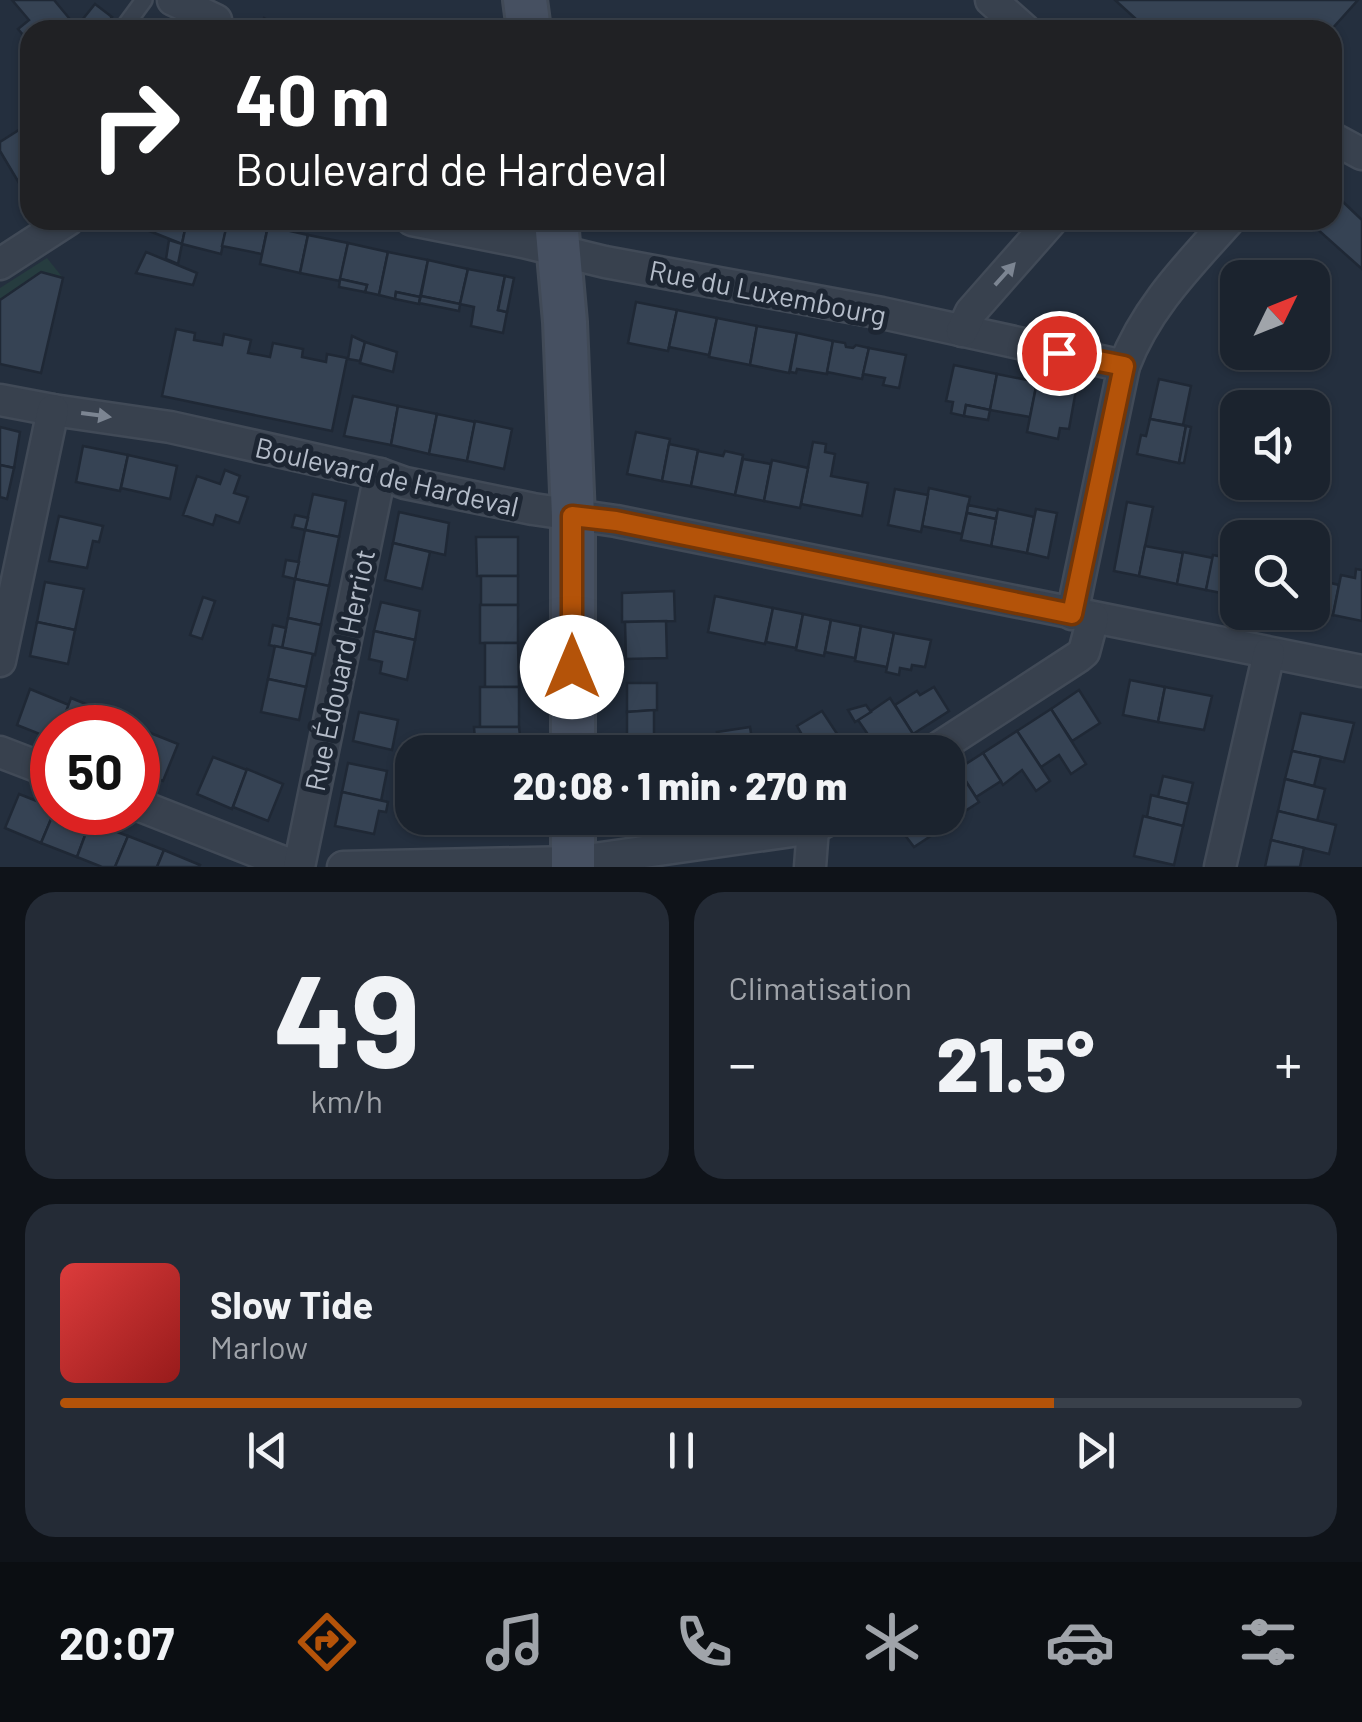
<!DOCTYPE html>
<html lang="fr">
<head>
<meta charset="utf-8">
<style>
  body { margin:0; font-family:Barlow,sans-serif; background:#242b36; color:#f1f3f6; height:100vh; display:flex; flex-direction:column; font-size:38px; white-space:nowrap }
  * { box-sizing:border-box; margin:0 }
  p { font-size:32px; color:#a0a4aa }
  .icon { flex:none; width:55px; height:55px; fill:none; stroke:currentColor; stroke-width:2; stroke-linecap:round; stroke-linejoin:round }
  .map { position:relative; height:867px; overflow:hidden }
  .details { display:flex; flex-direction:column; gap:25px; padding:25px; background:#0f1319; flex:1 }
  .details>* { flex:none }
  .top-card { position:absolute; left:20px; top:20px; width:1322px; height:210px; border-radius:30px; box-shadow:0 2px 8px #0004,0 0 0 2px #39404a; background:#202124; color:#fff; overflow:hidden }
  .needle { width:65px; rotate:47deg }
  .buttons { position:absolute; left:1220px; top:260px; display:grid; gap:20px }
  .buttons a { display:grid; place-items:center; width:110px; height:110px; border-radius:20px; background:#1b232e; box-shadow:0 2px 8px #0004,0 0 0 2px #39404a; font-size:50px }
  .speed { position:absolute; left:30px; top:705px; display:flex; gap:20px; font-size:50px; font-weight:700; text-align:center }
  .speed>* { display:grid; place-content:center; width:130px; height:130px; border-radius:50%; background:#1b232e; box-shadow:0 2px 8px #0004,0 0 0 2px #39404a; line-height:1 }
  .speed .limit { border:15px solid #d22; background:#fff; color:#111 }
  .pin { position:absolute; display:grid; place-items:center; width:85px; height:85px; color:#fff; margin:-42px; border:5px solid #fff; border-radius:50%; box-shadow:0 2px 10px #0007 }
  .me { position:absolute; width:110px; margin:-55px; rotate:0deg; stroke-linejoin:round; filter:drop-shadow(0 0 8px #0008) }
  .turn { display:flex; align-items:center; gap:35px; height:210px; padding:0 50px; font-size:45px }
  .turn .icon { width:130px; height:130px; stroke-width:2.5 }
  .turn b { display:block; font-size:70px; line-height:85px }
  .big { font-size:75px; font-weight:800; line-height:1.1 }
  .details .widget { flex:1; display:flex; flex-direction:column; justify-content:center; gap:15px; min-width:0; padding:0 35px; border-radius:30px; background:#242b36 }
  .details .dial { align-items:center; gap:0 }
  .dial b { font-size:130px; line-height:1 }
  .song { display:flex; align-items:center; gap:30px }
  .cover { width:120px; height:120px; border-radius:15px; background:linear-gradient(135deg,hsl(0 70% 55%),hsl(0 70% 35%)) }
  .played { height:10px; border-radius:5px; background:linear-gradient(90deg,#b45309 80%,#39404a 80%) }
  .keys { display:flex; justify-content:space-around; direction:ltr }
  .heat { display:flex; justify-content:space-between; align-items:center; font-size:55px; direction:ltr }
  .details .tiles { flex:1; display:grid; gap:25px; grid-template-columns:1fr 1fr }
  .widget:last-child { grid-column:span 2 }
  .trip { position:absolute; left:395px; top:735px; width:570px; height:100px; border-radius:30px; background:#1b232e; box-shadow:0 2px 8px #0004,0 0 0 2px #39404a; font-weight:800; line-height:100px; text-align:center }
  .dock { display:flex; height:160px; justify-content:space-around; align-items:center; background:#0b0e12; color:#a0a4aa }
  .dock .icon { width:70px; height:70px }
  .dock .selected { color:#b45309 }
  .dock b { font-size:45px; color:#f1f3f6 }
  .map>svg:first-child { display:block }
</style>
</head>
<body>
<div class="map">
<svg width="1362" height="867" viewBox="0 0 1362 867">
  <rect width="100%" height="100%" fill="#242f3e"/>
  <polygon fill="#263c3f" points="47,258 63,278 41,272 0,300 0,288"/>
  <g fill="#364354" stroke="#1f2835" stroke-width="2.5">
    <polygon points="12,0 54,0 69,18 55,30 30,30 30,43 18,29 29,20"/>
    <polygon points="1115,0 1358,0 1331,30 1148,30"/>
    <polygon points="95,4 112,17 101,30 74,30"/>
    <polygon points="264,18 284,30 257,30"/>
    <polygon points="22,128 30,142 30,183 22,188 0,151 0,142"/>
    <polygon points="1341,200 1362,220 1362,269 1316,228 1323,220 1332,220 1332,209"/>
    <polygon points="134,220 187,220 182,244 132,224"/>
    <polygon points="187,220 228,220 221,254 182,244"/>
    <polygon points="228,220 268,226 262,254 222,246"/>
    <polygon points="268,226 308,235 300,273 260,264"/>
    <polygon points="308,235 348,243 340,281 300,273"/>
    <polygon points="169,240 182,244 178,264 166,259"/>
    <polygon points="348,243 388,252 379,295 365,292 367,285 340,279"/>
    <polygon points="146,252 197,273 193,285 136,273"/>
    <polygon points="388,252 428,260 420,297 396,292 395,299 379,295"/>
    <polygon points="428,260 468,269 460,304 421,296"/>
    <polygon points="468,269 505,276 498,310 507,312 503,333 471,326 474,307 460,304"/>
    <polygon points="41,272 63,278 41,373 0,364 0,300"/>
    <polygon points="505,276 514,278 507,312 498,310"/>
    <polygon points="340,279 367,285 365,292 339,287"/>
    <polygon points="396,292 420,297 419,304 395,299"/>
    <polygon points="421,296 460,304 459,311 419,303"/>
    <polygon points="636,302 677,310 668,351 628,343"/>
    <polygon points="677,310 717,318 709,355 669,347"/>
    <polygon points="717,318 757,326 750,365 709,357"/>
    <polygon points="757,326 797,333 789,373 750,365"/>
    <polygon points="176,329 195,333 194,340 222,345 224,334 251,340 248,353 270,357 273,343 303,349 302,357 326,362 327,354 347,358 332,431 162,396"/>
    <polygon points="797,333 833,341 827,374 797,369 796,373 790,372"/>
    <polygon points="352,336 365,342 360,361 348,359"/>
    <polygon points="833,341 845,343 846,347 853,348 856,345 869,348 862,379 827,372"/>
    <polygon points="365,342 397,352 393,372 360,363"/>
    <polygon points="869,348 906,355 899,388 883,385 885,378 863,374"/>
    <polygon points="954,365 997,374 990,410 966,405 964,416 951,413 953,402 946,401"/>
    <polygon points="997,374 1037,382 1030,417 990,410"/>
    <polygon points="1159,379 1191,386 1183,425 1150,419"/>
    <polygon points="1037,382 1076,390 1069,429 1060,428 1058,439 1027,432"/>
    <polygon points="353,396 398,406 391,445 344,436"/>
    <polygon points="966,405 990,410 988,420 964,416"/>
    <polygon points="398,406 437,414 429,454 391,445"/>
    <polygon points="437,414 475,422 467,461 429,454"/>
    <polygon points="1150,419 1186,426 1179,463 1137,454 1141,435 1146,436"/>
    <polygon points="475,421 512,429 504,469 467,461"/>
    <polygon points="1186,426 1191,427 1184,463 1179,463"/>
    <polygon points="0,427 20,432 14,468 0,465"/>
    <polygon points="636,432 670,439 662,481 627,474"/>
    <polygon points="813,442 826,444 825,452 835,454 831,476 868,483 862,516 801,504"/>
    <polygon points="669,444 698,450 691,486 662,481"/>
    <polygon points="83,446 128,455 120,491 76,482"/>
    <polygon points="698,451 723,456 725,451 743,455 735,495 691,486"/>
    <polygon points="128,455 177,466 170,499 121,488"/>
    <polygon points="743,459 771,464 764,501 735,495"/>
    <polygon points="772,460 808,468 800,508 764,501"/>
    <polygon points="0,465 14,468 7,499 0,497"/>
    <polygon points="225,470 240,476 234,493 248,497 239,523 216,515 213,525 183,515 197,476 220,484"/>
    <polygon points="929,488 970,497 962,534 922,526"/>
    <polygon points="895,489 928,495 921,532 888,525"/>
    <polygon points="313,494 346,501 339,537 305,530"/>
    <polygon points="1127,502 1153,507 1139,576 1114,571"/>
    <polygon points="968,505 998,511 996,519 967,513"/>
    <polygon points="998,509 1034,517 1027,553 991,546"/>
    <polygon points="1036,509 1057,513 1048,558 1027,553"/>
    <polygon points="399,512 449,523 445,555 393,543"/>
    <polygon points="967,513 996,519 991,546 961,540"/>
    <polygon points="295,515 308,518 305,530 292,527"/>
    <polygon points="59,516 103,526 99,542 93,541 87,568 49,561"/>
    <polygon points="305,530 339,537 329,586 295,579"/>
    <polygon points="476,537 518,537 518,576 477,576"/>
    <polygon points="393,543 430,552 422,589 385,580"/>
    <polygon points="1145,546 1183,553 1177,584 1139,576"/>
    <polygon points="1183,552 1213,558 1206,590 1177,584"/>
    <polygon points="1213,555 1238,560 1237,596 1206,590"/>
    <polygon points="286,560 299,562 295,579 283,576"/>
    <polygon points="1312,569 1320,570 1318,580 1339,585 1333,615 1312,611"/>
    <polygon points="1356,569 1362,570 1362,621 1333,615 1341,575 1355,578"/>
    <rect x="481" y="576" width="37" height="29"/>
    <polygon points="295,579 329,586 321,625 288,618"/>
    <polygon points="45,582 84,589 75,630 37,622"/>
    <polygon points="674,591 675,621 622,622 622,593"/>
    <polygon points="715,596 773,608 765,644 708,632"/>
    <polygon points="203,597 215,601 202,639 190,635"/>
    <polygon points="381,602 420,611 415,640 374,631"/>
    <rect x="480" y="605" width="38" height="38"/>
    <polygon points="773,608 803,614 796,648 766,642"/>
    <polygon points="803,614 831,620 824,656 796,650"/>
    <polygon points="288,618 321,625 315,655 282,648"/>
    <polygon points="831,620 861,626 855,658 825,652"/>
    <polygon points="666,621 667,658 626,659 625,622"/>
    <polygon points="37,622 75,630 68,664 30,656"/>
    <polygon points="273,625 286,628 282,648 269,645"/>
    <polygon points="861,626 894,633 887,667 855,661"/>
    <polygon points="374,631 415,640 407,680 380,673 382,662 369,659"/>
    <polygon points="894,633 931,640 925,667 912,665 911,670 900,668 899,675 886,672"/>
    <polygon points="485,643 518,643 519,687 485,687"/>
    <polygon points="275,646 313,654 306,687 268,679"/>
    <polygon points="268,679 306,687 299,720 261,712"/>
    <polygon points="1130,680 1165,687 1158,722 1123,715"/>
    <polygon points="627,683 657,683 657,710 627,712"/>
    <rect x="480" y="687" width="39" height="40"/>
    <polygon points="934,687 949,711 913,734 895,705 917,691 920,695"/>
    <polygon points="1165,687 1212,696 1204,730 1158,722"/>
    <polygon points="30,689 69,705 60,728 52,728 52,739 17,725"/>
    <polygon points="1079,690 1100,723 1072,741 1051,709"/>
    <polygon points="71,698 106,712 99,728 60,728"/>
    <polygon points="890,698 913,734 885,752 880,752 858,720"/>
    <polygon points="866,705 871,712 855,722 848,710"/>
    <polygon points="1051,709 1086,764 1071,774 1059,755 1041,767 1017,731"/>
    <polygon points="654,710 654,741 627,741 627,712"/>
    <polygon points="822,711 849,752 812,752 797,726"/>
    <polygon points="359,712 398,720 392,750 353,741"/>
    <polygon points="1301,713 1354,723 1344,762 1292,751"/>
    <polygon points="474,727 519,727 522,752 468,752 467,741 475,740"/>
    <polygon points="750,727 753,746 765,744 766,752 720,752 717,732"/>
    <polygon points="143,730 178,744 163,781 138,771 138,743"/>
    <polygon points="1017,731 1050,781 1036,791 1022,770 1003,785 983,753"/>
    <polygon points="1292,751 1321,757 1314,786 1285,779"/>
    <polygon points="983,753 1001,781 976,797 958,769"/>
    <polygon points="213,757 247,770 232,809 197,794"/>
    <polygon points="348,763 387,771 381,801 342,792"/>
    <polygon points="247,769 283,784 268,821 233,807"/>
    <polygon points="958,769 979,802 945,824 941,818 948,818 948,776"/>
    <polygon points="1163,776 1193,783 1188,804 1158,797"/>
    <polygon points="1285,779 1325,789 1317,821 1278,811"/>
    <polygon points="342,792 388,802 386,812 379,811 374,834 335,826"/>
    <polygon points="19,794 52,807 54,812 41,843 5,828"/>
    <polygon points="1151,795 1188,804 1183,826 1147,817"/>
    <polygon points="1278,811 1336,825 1329,854 1271,840"/>
    <polygon points="54,812 67,812 90,822 77,857 41,843"/>
    <polygon points="1143,816 1183,826 1174,865 1134,856"/>
    <polygon points="418,818 432,818 431,832 416,831"/>
    <polygon points="457,818 524,818 524,833 457,834"/>
    <polygon points="628,818 697,818 697,820 628,831"/>
    <polygon points="892,818 941,818 946,826 914,847"/>
    <polygon points="90,822 128,836 115,867 102,867 77,857"/>
    <polygon points="128,836 164,850 157,867 115,867"/>
    <polygon points="1271,840 1304,848 1300,867 1265,867"/>
    <polygon points="164,850 200,865 199,867 157,867"/>
  </g>
  <g fill="none" stroke-linecap="round" stroke-linejoin="round">
    <g stroke="#414a57" stroke-width="20">
      <polyline id="service" points="122,30 144,0"/>
    </g>
    <g stroke="#414a57" stroke-width="35">
      <g id="minor">
        <polyline points="173,0 216,20"/>
        <polyline points="991,0 1025,30"/>
        <polyline points="1332,138 1362,154"/>
        <polyline points="412,220 523,242 605,262 882,313 1124,366"/>
        <polyline points="0,264 68,220"/>
        <polyline points="962,331 971,312 1052,220"/>
        <polyline points="0,400 53,410 170,427 380,474 405,483 533,509 616,521 1362,671"/>
        <path d="M 1072,614 L 1124,366 C 1146,308 1188,266 1229,220"/>
        <polyline points="0,661 53,410"/>
        <polyline points="0,752 52,772"/>
        <polyline points="932,752 1078,657 1084,652 1093,618"/>
        <polyline points="138,805 296,867"/>
        <polyline points="299,867 380,474"/>
        <polyline points="343,867 573,862 813,828 832,818"/>
        <polyline points="810,867 813,828"/>
        <polyline points="1220,867 1269,653"/>
      </g>
    </g>
    <g stroke="#414a57" stroke-width="48">
      <g id="secondary">
        <polyline points="525,0 529,30"/>
        <polyline points="556,220 565,322 573,516 573,752"/>
        <polyline points="573,818 573,867"/>
      </g>
    </g>
    <use href="#service" stroke="#38414e" stroke-width="15"/>
    <use href="#minor" stroke="#38414e" stroke-width="30"/>
    <use href="#secondary" stroke="#465061" stroke-width="42"/>
  </g>
  <defs><path id="oneway-solid" d="M-6-.8H1V-3.2L6.5 0L1 3.2V.8H-6Z" transform="scale(2.5)"/></defs>
  <g fill="#7c8592">
    <use href="#oneway-solid" transform="translate(1005 274) rotate(-48)"/>
    <use href="#oneway-solid" transform="translate(96 415) rotate(8)"/>
  </g>
  <g fill="none" stroke-linecap="round" stroke-linejoin="round">
    <g stroke="#753606" stroke-width="25">
      <polyline id="route" points="572,667 572,516 616,521 1072,614 1124,366 1059,353"/>
    </g>
    <use href="#route" stroke="#b45309" stroke-width="18"/>
  </g>
  <g text-anchor="middle" dominant-baseline="central" stroke-width="10" stroke-linejoin="round" paint-order="stroke">
    <g font-size="28" fill="#b4bcc9" stroke="#1d2633">
      <text transform="translate(768 292) rotate(11)">Rue du Luxembourg</text>
      <text transform="translate(387 476) rotate(13)">Boulevard de Hardeval</text>
      <text transform="translate(339 670) rotate(-78)">Rue Édouard Herriot</text>
    </g>
  </g>
</svg>
<div class="buttons">
<a><svg class="needle" viewBox="-14 -14 28 28"><path d="M0-13l5 13h-10z" fill="#e53935"/><path d="M0 13l5-13h-10z" fill="#a0a4aa"/></svg></a>
<a><svg class="icon" aria-label="sound" viewBox="0 0 24 24"><path d="M4 9h4l5-4v14l-5-4H4zM17 9q2 3 0 6"/></svg></a>
<a><svg class="icon" aria-label="search" viewBox="0 0 24 24"><circle cx="10" cy="10" r="6"/><path d="M15 15l6 6"/></svg></a>
</div>
<div class="speed"><div class="limit">50</div></div>
<div class="pin" style="left:1059px;top:353px;background:#d93025"><svg class="icon" aria-label="arrive" viewBox="0 0 24 24"><path d="M6 21V4h12l-3 4 3 4H6"/></svg></div>
<svg class="me" style="left:572px;top:667px" viewBox="-20 -20 40 40"><circle r="19" fill="#fff"/><path d="M0-13L10 11 0 6-10 11z" fill="#b45309"/></svg>
<div class="trip">20:08 · 1 min · 270 m</div>
<div class="top-card">
<div class="turn"><svg class="icon" aria-label="right" viewBox="0 0 24 24"><path d="M7 20v-9h11M14 6l5 5-5 5"/></svg><div><b>40 m</b>Boulevard de Hardeval</div></div>
</div>
</div>
<section class="details">
<div class="tiles">
<div class="widget dial"><b>49</b><p>km/h</p></div>
<div class="widget"><p>Climatisation</p>
<div class="heat"><a>−</a><b class="big">21.5°</b><a>+</a></div>
</div>
<div class="widget">
<div class="song"><i class="cover"></i><div><b>Slow Tide</b><p>Marlow</p></div></div>
<div class="played"></div>
<div class="keys"><svg class="icon" aria-label="previous" viewBox="0 0 24 24"><path d="M18 5L8 12l10 7zM5 5v14"/></svg><svg class="icon" aria-label="pause" viewBox="0 0 24 24"><path d="M8 5v14M16 5v14"/></svg><svg class="icon" aria-label="next" viewBox="0 0 24 24"><path d="M6 5l10 7-10 7zM19 5v14"/></svg></div>
</div>
</div>
</section>
<nav class="dock">
<b>20:07</b>
<svg class="icon selected" aria-label="directions" viewBox="0 0 24 24"><path d="M12 3l9 9-9 9-9-9zM9 14v-3h6M13 9l2 2-2 2"/></svg>
<svg class="icon" aria-label="music" viewBox="0 0 24 24"><path d="M9 18V5l10-2v13"/><circle cx="6" cy="18" r="3"/><circle cx="16" cy="16" r="3"/></svg>
<svg class="icon" aria-label="phone" viewBox="0 0 24 24"><path d="M5 4h4l2 5-3 2q2 4 5 5l2-3 5 2v4C11 20 4 13 5 4z"/></svg>
<svg class="icon" aria-label="climate" viewBox="0 0 24 24"><path d="M12 3v18M4 7l16 10M4 17L20 7"/></svg>
<svg class="icon" aria-label="car" viewBox="0 0 24 24"><path d="M5 17H2v-5l4-1 3-4h7l3 4 3 1v5h-3M9 17h6M6 11h13"/><circle cx="7" cy="17" r="2"/><circle cx="17" cy="17" r="2"/></svg>
<svg class="icon" aria-label="filters" viewBox="0 0 24 24"><path d="M4 7h16M4 17h16"/><circle cx="9" cy="7" r="2"/><circle cx="15" cy="17" r="2"/></svg>
</nav>
</body>
</html>
